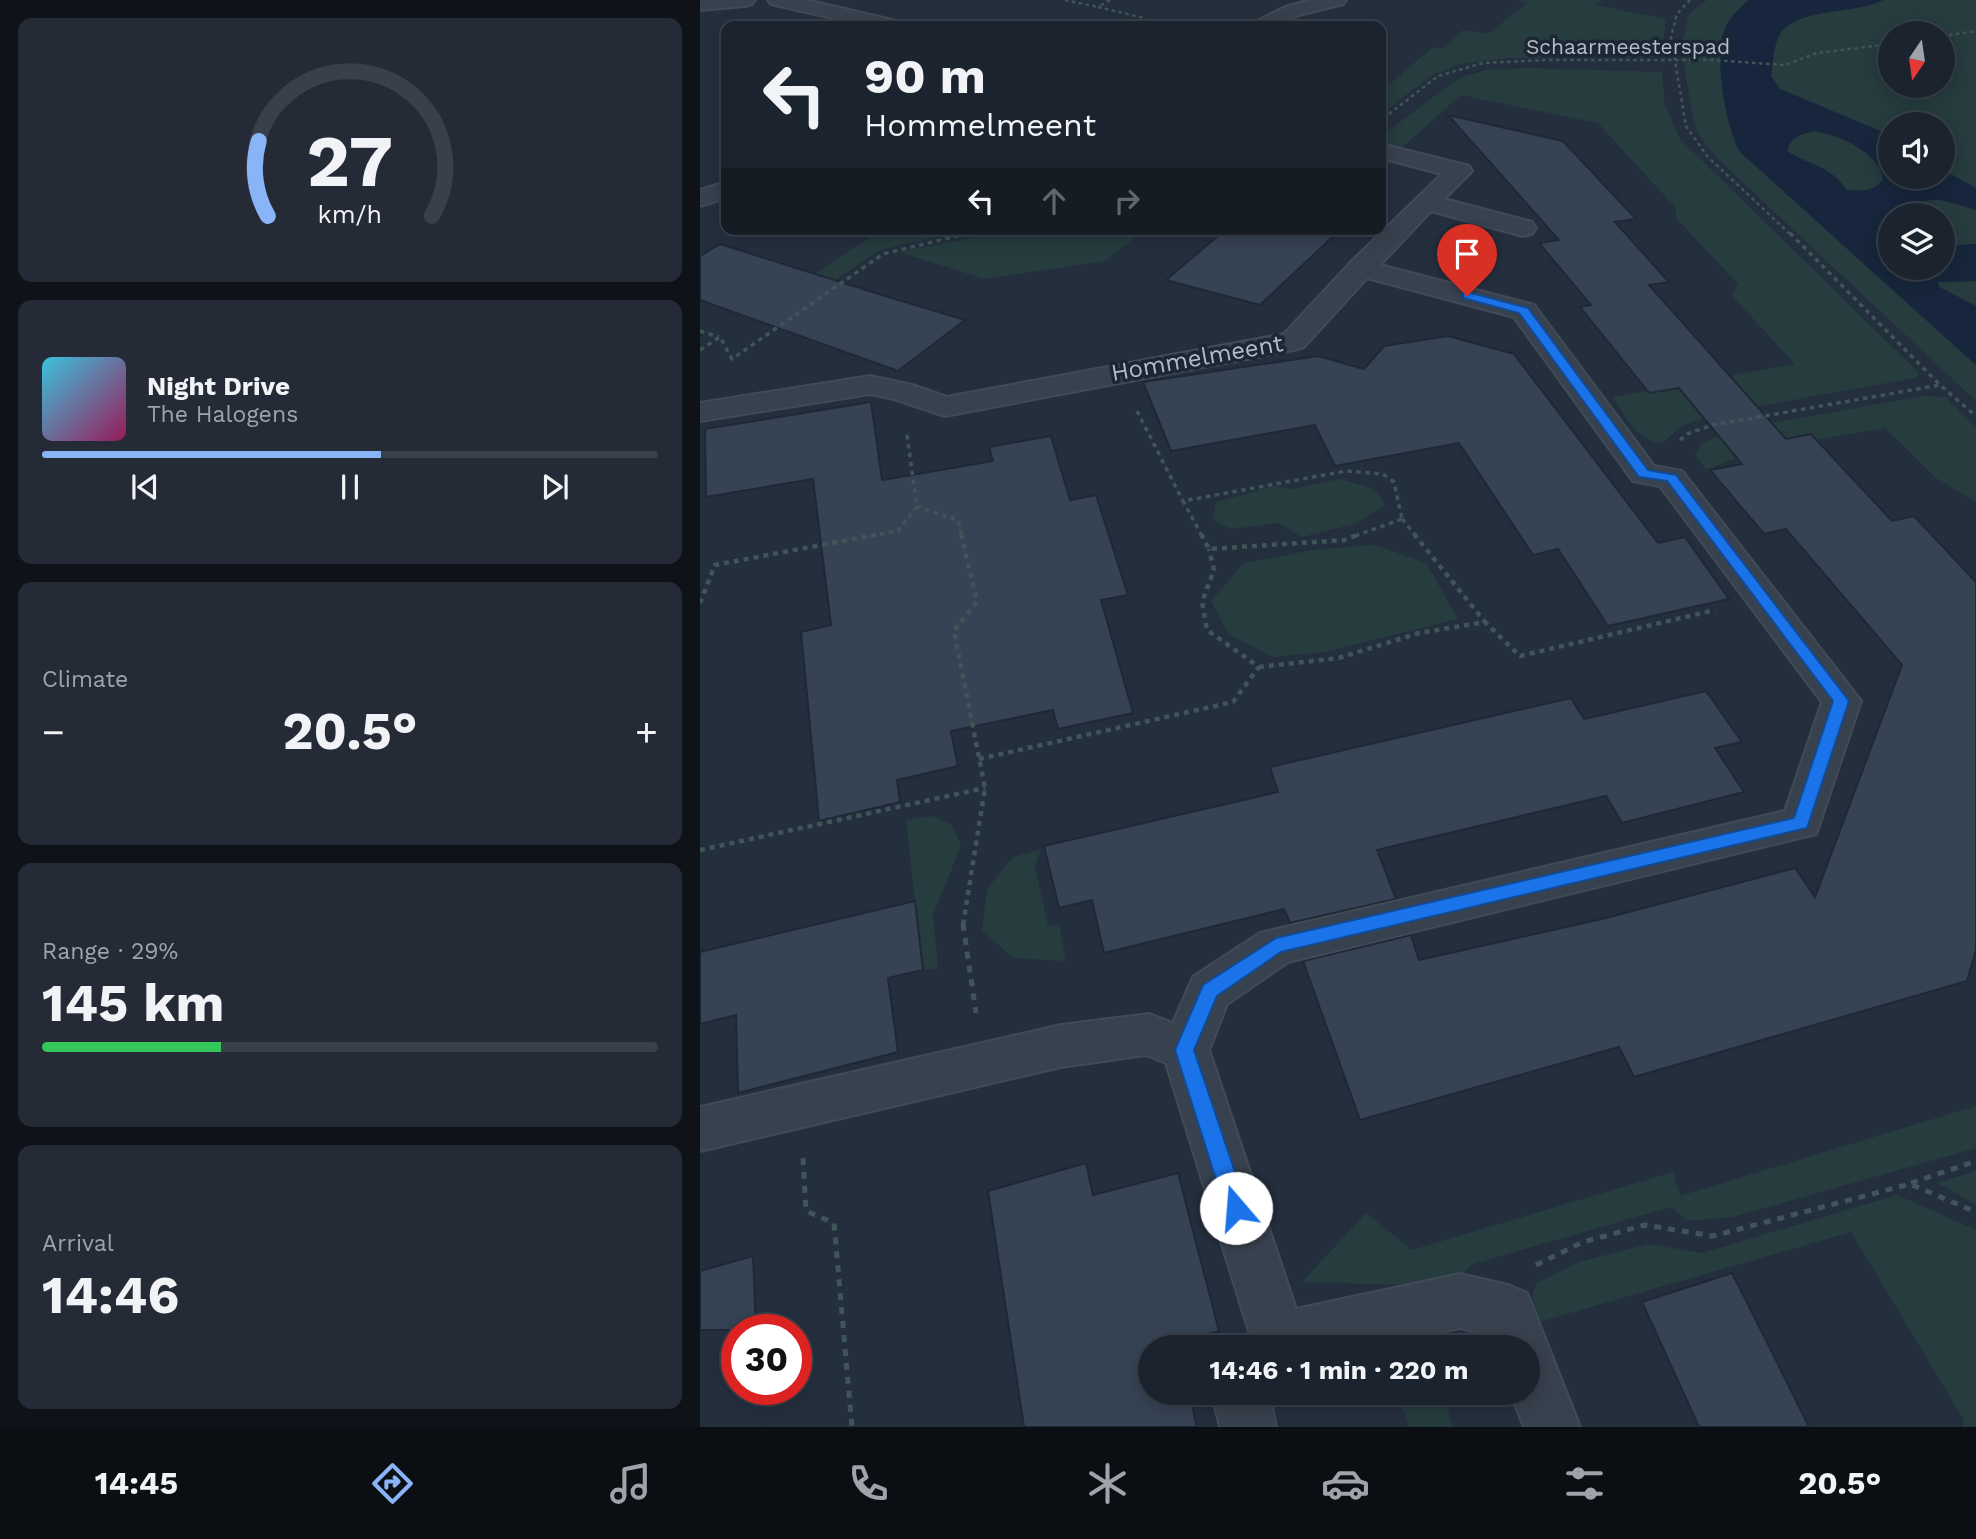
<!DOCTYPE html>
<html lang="en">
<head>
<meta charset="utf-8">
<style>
  body { margin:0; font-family:"Work Sans",sans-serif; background:#242b36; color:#f1f3f6; height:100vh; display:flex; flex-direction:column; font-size:26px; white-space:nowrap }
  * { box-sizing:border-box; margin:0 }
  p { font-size:23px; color:#a0a4aa }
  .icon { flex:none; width:38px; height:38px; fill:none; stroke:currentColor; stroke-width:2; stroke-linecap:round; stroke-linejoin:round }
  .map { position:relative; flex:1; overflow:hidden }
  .sheet { display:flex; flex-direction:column; gap:18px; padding:18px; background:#0f1319; width:700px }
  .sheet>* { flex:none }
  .banner { position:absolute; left:21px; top:21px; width:665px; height:214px; border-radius:14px; box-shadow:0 4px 18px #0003,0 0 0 2px #39404a; background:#1b232e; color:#f1f3f6; overflow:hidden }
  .needle { width:46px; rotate:193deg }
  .tools { position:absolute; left:1178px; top:21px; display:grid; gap:14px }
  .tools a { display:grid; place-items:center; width:77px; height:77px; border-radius:50%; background:#1b232e; box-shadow:0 4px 18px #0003,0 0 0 2px #39404a; font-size:35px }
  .speed { position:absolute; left:21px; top:1314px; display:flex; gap:14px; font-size:35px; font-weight:700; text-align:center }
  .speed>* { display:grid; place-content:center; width:91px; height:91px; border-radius:50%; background:#1b232e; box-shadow:0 4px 18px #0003,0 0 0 2px #39404a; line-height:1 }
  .speed .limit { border:10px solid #d22; background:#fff; color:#111 }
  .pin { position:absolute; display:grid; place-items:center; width:60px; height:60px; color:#fff; margin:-72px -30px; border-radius:50% 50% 50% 0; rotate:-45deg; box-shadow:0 0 7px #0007 }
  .pin .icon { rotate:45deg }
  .me { position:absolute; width:77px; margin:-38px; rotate:342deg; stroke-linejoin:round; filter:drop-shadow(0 0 5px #0008) }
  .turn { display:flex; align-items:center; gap:24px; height:147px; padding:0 28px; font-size:32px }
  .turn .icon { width:91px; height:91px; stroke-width:2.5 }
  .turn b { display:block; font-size:49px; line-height:60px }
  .lanes { display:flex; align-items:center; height:66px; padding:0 28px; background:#0003; justify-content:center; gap:35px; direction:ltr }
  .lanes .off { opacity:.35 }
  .big { font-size:52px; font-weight:700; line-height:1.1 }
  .sheet .tile { flex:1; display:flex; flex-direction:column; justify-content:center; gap:10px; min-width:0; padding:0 24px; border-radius:14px; background:#242b36 }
  .sheet .dial { align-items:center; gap:0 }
  .dial svg { height:182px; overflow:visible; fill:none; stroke:#39404a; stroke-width:7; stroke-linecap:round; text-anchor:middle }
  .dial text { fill:#f1f3f6; stroke:none }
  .song { display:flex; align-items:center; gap:21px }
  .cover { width:84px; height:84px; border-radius:10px; background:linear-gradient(135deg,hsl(190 70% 55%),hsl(330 70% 35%)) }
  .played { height:7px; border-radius:4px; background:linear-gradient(90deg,#8ab4f8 55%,#39404a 55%) }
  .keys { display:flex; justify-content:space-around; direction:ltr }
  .heat { display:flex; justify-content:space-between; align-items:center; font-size:38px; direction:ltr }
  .charge { height:10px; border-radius:5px; background:linear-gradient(90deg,#34c759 29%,#39404a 0) }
  .trip { position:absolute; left:438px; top:1335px; width:402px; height:70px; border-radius:35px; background:#1b232e; box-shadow:0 4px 18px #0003,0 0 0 2px #39404a; font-weight:700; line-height:70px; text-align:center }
  .tab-bar { display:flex; height:112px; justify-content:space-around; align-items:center; background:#0b0e12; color:#a0a4aa }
  .tab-bar .icon { width:49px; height:49px }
  .tab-bar .selected { color:#8ab4f8 }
  .tab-bar b { font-size:32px; color:#f1f3f6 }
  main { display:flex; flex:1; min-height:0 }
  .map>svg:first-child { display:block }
</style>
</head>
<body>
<main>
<section class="sheet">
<div class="tile dial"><svg viewBox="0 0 100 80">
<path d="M14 69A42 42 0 1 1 86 69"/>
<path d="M14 69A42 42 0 0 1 10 36" stroke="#8ab4f8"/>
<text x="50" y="56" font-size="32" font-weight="700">27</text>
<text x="50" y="72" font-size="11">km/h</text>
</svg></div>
<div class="tile">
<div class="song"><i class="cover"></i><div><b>Night Drive</b><p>The Halogens</p></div></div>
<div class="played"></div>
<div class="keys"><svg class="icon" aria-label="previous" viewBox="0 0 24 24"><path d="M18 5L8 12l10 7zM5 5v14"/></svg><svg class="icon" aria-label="pause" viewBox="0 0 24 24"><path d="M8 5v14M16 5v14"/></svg><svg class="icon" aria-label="next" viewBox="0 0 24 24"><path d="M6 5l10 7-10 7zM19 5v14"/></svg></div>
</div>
<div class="tile"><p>Climate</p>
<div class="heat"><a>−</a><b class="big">20.5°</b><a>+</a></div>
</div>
<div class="tile"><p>Range · 29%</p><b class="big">145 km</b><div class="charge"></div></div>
<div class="tile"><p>Arrival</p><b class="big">14:46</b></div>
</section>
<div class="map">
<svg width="1276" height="1427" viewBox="0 0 1276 1427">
  <rect width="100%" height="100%" fill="#242f3e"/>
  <g fill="#263c3f" fill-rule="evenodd">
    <polygon points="814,0 902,0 895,5 966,19 962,47 965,57 806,58 761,64 730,76 681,115 681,91 733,47 742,49 763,30 788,34 828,3"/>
    <path d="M 1007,0 L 1049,0 C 1038,10 1027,19 1023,34 C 1015,63 1026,126 1040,152 L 1276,365 L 1276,401 L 1021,162 L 1001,139 L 994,123 L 981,48 L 989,13 Z"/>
    <path d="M 1183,0 L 1276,0 L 1276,188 L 1243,170 L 1242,124 L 1190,124 L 1190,135 L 1080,89 L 1071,76 C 1073,65 1073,49 1078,38 C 1092,6 1156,15 1183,0 ZM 1190,33 L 1242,33 L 1242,86 L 1190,86 Z"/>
    <path d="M 828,68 L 962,72 L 965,106 L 980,139 L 1220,374 L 1215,378 L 1011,415 L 980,427 L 962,443 C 936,441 926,417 912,397 L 1095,364 L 1032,296 L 1038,284 L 976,218 L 976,208 L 898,123 L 761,95 L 699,150 L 681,145 L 681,136 L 752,83 L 765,76 L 787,70 Z"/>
    <path d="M 1113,131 C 1137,134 1179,152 1183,179 C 1174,192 1162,191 1147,190 C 1130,165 1111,166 1087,151 C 1091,137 1099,135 1113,131 Z"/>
    <polygon points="1239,200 1276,210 1276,244 1243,246 1242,215 1203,215 1225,201"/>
    <polygon points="183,229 213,232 218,229 271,229 180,250 121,289 101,283"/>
    <polygon points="296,229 447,229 405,261 285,279 199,252 272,238"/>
    <polygon points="1276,281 1276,306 1239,287 1238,282"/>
    <polygon points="1224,396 1245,397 1276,427 1276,502 1236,478 1185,428 1054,451 1007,470 995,455 1002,443 1036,429"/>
    <polygon points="640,479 674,489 685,505 658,523 602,537 579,523 531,529 513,520 516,502 575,486 592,489"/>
    <polygon points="675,545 726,563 758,619 625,652 573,657 528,634 511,601 544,563 613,550"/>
    <polygon points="232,816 252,825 261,846 233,915 238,968 223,970 206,820"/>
    <polygon points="341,849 335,866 348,926 359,924 366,961 313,958 282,930 287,889 313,857"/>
    <polygon points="1276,1106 1276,1148 1033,1217 988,1221 971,1207 773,1264 748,1286 602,1282 666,1213 712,1250 973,1172 980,1196"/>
    <polygon points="1276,1171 1276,1204 1237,1183"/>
    <polygon points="1197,1195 1276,1230 1276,1427 1262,1427 1263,1418 1151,1232 825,1326 836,1283 879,1262 948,1244 1002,1253"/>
    <polygon points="737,1393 743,1393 753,1427 709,1427 701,1403"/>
  </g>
  <path fill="#17263c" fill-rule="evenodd" d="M 1049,0 L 1183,0 C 1156,15 1092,6 1078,38 C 1073,49 1073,65 1071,76 L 1080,89 L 1190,135 L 1190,177 L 1242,177 L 1243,170 L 1276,188 L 1276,210 C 1262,206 1241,196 1226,201 C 1210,205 1209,215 1190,215 L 1190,268 L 1242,268 L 1243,246 L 1276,244 L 1276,281 L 1238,282 L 1239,287 L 1276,306 L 1276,365 L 1040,152 C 1026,127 1015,63 1023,34 C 1027,19 1038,10 1049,0 ZM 1113,131 C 1137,134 1180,152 1183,179 C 1175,192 1162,191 1147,190 C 1128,164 1112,167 1087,151 C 1091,137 1099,135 1113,131 Z"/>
  <g fill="#364354" stroke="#1f2835" stroke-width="2">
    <polygon points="748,115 863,141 936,219 915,222 969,282 949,285 1086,439 1111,434 1192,521 1214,516 1276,582 1276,950 1267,981 934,1077 919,1047 660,1120 603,961 711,935 719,960 906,918 1095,868 1115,897 1202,665 1086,529 1064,534 1010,470 1042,464 979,388 949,393 880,307 891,305 839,243 859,240"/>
    <polygon points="526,229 641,229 560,305 466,280"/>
    <polygon points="20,244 182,295 265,320 198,371 0,300 0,256"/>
    <polygon points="748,336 814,354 958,543 985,537 1029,599 908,626 858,549 833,555 759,443 635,466 615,425 471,451 443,382 618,356 664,369 684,346"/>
    <polygon points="171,402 182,480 293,461 289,447 351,436 370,500 396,495 428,595 401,600 433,713 358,729 353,710 251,731 258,766 197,780 200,802 119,821 101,632 131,625 113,479 6,497 5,429"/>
    <polygon points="1006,691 1042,742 1015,748 1044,792 922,823 906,796 677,850 696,899 590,923 584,909 404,953 392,900 359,908 344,846 578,792 570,767 871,698 884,719"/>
    <polygon points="215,901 223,970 188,978 198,1052 38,1093 36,1015 0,1024 0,952"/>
    <polygon points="386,1163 393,1195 478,1173 519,1331 478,1342 479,1348 450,1348 450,1393 489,1393 497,1427 324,1427 288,1191"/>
    <polygon points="53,1256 56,1330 0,1330 0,1271"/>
    <polygon points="1032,1273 1067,1342 1109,1427 999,1427 942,1302"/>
  </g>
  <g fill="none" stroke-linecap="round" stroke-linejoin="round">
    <g stroke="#414a57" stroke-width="4">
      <g id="minor">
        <polygon points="0,0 55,0 52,4 45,6 0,10"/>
        <polygon points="68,0 106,0 201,22 205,26 167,26 71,4"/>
        <polygon points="611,0 646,0 643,4 599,15 578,26 551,26 555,22 585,7"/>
        <polygon points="681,144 769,166 772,171 744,199 832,222 836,228 832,234 823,236 731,211 680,265 834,305 954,466 982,471 1161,701 1116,834 588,962 527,1004 509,1050 596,1309 760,1274 808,1285 827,1293 880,1427 824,1427 811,1393 828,1393 828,1348 795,1348 790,1335 760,1328 669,1348 547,1348 551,1338 466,1063 446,1055 361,1067 0,1151 0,1107 361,1025 449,1014 473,1023 493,977 560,933 1085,811 1122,702 960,486 933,481 814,317 667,278 604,347 594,350 245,416 194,399 170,394 0,421 0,403 170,376 212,385 247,397 584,334 651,262 742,174 681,158"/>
        <polygon points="26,182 26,198 0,206 0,190"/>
        <polygon points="520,1393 578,1393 572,1408 576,1427 520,1427 515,1406"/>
      </g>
    </g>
    <g stroke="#3f5557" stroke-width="2.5" stroke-dasharray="3.5 3.5" stroke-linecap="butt">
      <polyline points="365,0 398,7"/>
      <polyline points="410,0 398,7 444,18 456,26"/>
      <polyline points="990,0 977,14 971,37 986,126 1007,156 1091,235"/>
      <polyline points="1242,36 1276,31"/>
      <polyline points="689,114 738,76 783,63 844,60 1015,60 1085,65 1117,53 1190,44"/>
      <polyline points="262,235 284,229"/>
    </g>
    <g stroke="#3f5557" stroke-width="3.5" stroke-dasharray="4.5 4.5" stroke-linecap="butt">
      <polyline points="1090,233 1240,385 1276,416"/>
      <polyline points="0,331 19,337"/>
      <polyline points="0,350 20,337 32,359 183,254 269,233"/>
      <polyline points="437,411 483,501"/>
      <polyline points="207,435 217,507 258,520 262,536"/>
      <polyline points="980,440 987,434 1013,425 1240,385"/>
      <polyline points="702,519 716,536"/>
      <polyline points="171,536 198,531 217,507"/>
      <polyline points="502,536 483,501 646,471 683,474 694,482 702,519"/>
      <polyline points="655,536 702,519"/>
    </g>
    <g stroke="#3f5557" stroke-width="4.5" stroke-dasharray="5 5" stroke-linecap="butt">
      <polyline points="261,534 277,601 254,631 285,788 263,925"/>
      <polyline points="501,534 509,549 644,540 660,534"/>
      <polyline points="714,534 785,622"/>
      <polyline points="0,603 15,565 180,534"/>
      <polyline points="559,667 639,658 719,633 785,622 820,656 1015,610"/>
      <polyline points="279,759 533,702 559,667 507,630 502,602 514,570 509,549"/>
      <polyline points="0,850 285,788"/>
    </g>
    <g stroke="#3f5557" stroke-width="5" stroke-dasharray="7 7" stroke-linecap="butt">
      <polyline points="263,924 276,1013"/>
      <polyline points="103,1158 106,1211 134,1223 152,1427"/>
      <polyline points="1211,1183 1276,1161"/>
      <polyline points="836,1265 883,1242 945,1225 1013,1236 1210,1184 1276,1212"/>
    </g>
    <use href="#minor" fill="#38414e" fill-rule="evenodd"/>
  </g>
  <polygon fill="#1a73e8" stroke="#114b97" stroke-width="2" points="767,292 828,308 948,470 976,475 1149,701 1107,828 581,952 517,996 494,1050 547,1208 543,1215 536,1218 529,1215 525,1208 475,1050 503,985 576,938 1094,818 1133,701 967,481 939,477 819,313 763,298 763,293"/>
  <g text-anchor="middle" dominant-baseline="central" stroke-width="7" stroke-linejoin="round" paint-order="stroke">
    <g font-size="21" fill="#b4bcc9" stroke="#1d2633">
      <text x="928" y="46">Schaarmeesterspad</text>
    </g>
    <g font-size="24" fill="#b4bcc9" stroke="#1d2633">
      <text transform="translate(497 358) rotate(-10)">Hommelmeent</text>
    </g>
  </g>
</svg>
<div class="tools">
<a><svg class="needle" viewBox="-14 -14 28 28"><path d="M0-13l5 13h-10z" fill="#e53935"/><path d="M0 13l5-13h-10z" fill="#a0a4aa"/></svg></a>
<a><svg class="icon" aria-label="sound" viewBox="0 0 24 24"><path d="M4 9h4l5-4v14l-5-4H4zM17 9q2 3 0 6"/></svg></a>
<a><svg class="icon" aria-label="layers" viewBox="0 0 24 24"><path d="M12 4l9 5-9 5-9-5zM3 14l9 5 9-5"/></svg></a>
</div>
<div class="speed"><div class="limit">30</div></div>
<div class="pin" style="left:767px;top:296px;background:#d93025"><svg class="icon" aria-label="arrive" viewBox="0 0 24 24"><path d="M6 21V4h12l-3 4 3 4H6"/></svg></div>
<svg class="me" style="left:536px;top:1208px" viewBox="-20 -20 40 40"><circle r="19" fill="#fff"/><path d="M0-13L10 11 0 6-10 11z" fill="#1a73e8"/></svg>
<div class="trip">14:46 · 1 min · 220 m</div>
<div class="banner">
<div class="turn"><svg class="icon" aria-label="left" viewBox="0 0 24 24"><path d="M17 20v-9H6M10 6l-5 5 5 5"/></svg><div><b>90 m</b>Hommelmeent</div></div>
<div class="lanes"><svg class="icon" aria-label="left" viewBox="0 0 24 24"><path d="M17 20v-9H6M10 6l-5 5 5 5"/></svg><svg class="icon off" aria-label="ahead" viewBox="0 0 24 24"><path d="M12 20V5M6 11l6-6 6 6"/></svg><svg class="icon off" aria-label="right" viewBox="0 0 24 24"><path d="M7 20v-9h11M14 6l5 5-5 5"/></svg></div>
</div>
</div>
</main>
<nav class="tab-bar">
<b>14:45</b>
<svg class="icon selected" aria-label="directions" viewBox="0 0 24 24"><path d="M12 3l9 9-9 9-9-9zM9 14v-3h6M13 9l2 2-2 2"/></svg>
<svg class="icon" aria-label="music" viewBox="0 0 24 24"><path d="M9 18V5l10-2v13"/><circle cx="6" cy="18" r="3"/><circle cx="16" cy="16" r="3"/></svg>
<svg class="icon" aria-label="phone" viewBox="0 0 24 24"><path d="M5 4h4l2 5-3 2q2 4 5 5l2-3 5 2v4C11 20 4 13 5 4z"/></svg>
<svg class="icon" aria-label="climate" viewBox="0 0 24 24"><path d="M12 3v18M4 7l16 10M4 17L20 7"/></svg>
<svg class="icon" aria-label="car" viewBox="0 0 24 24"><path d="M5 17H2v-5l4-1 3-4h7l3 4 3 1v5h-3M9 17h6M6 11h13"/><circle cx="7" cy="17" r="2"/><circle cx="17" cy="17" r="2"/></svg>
<svg class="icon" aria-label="filters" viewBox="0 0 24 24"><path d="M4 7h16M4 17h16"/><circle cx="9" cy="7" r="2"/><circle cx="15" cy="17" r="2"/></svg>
<b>20.5°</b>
</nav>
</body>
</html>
